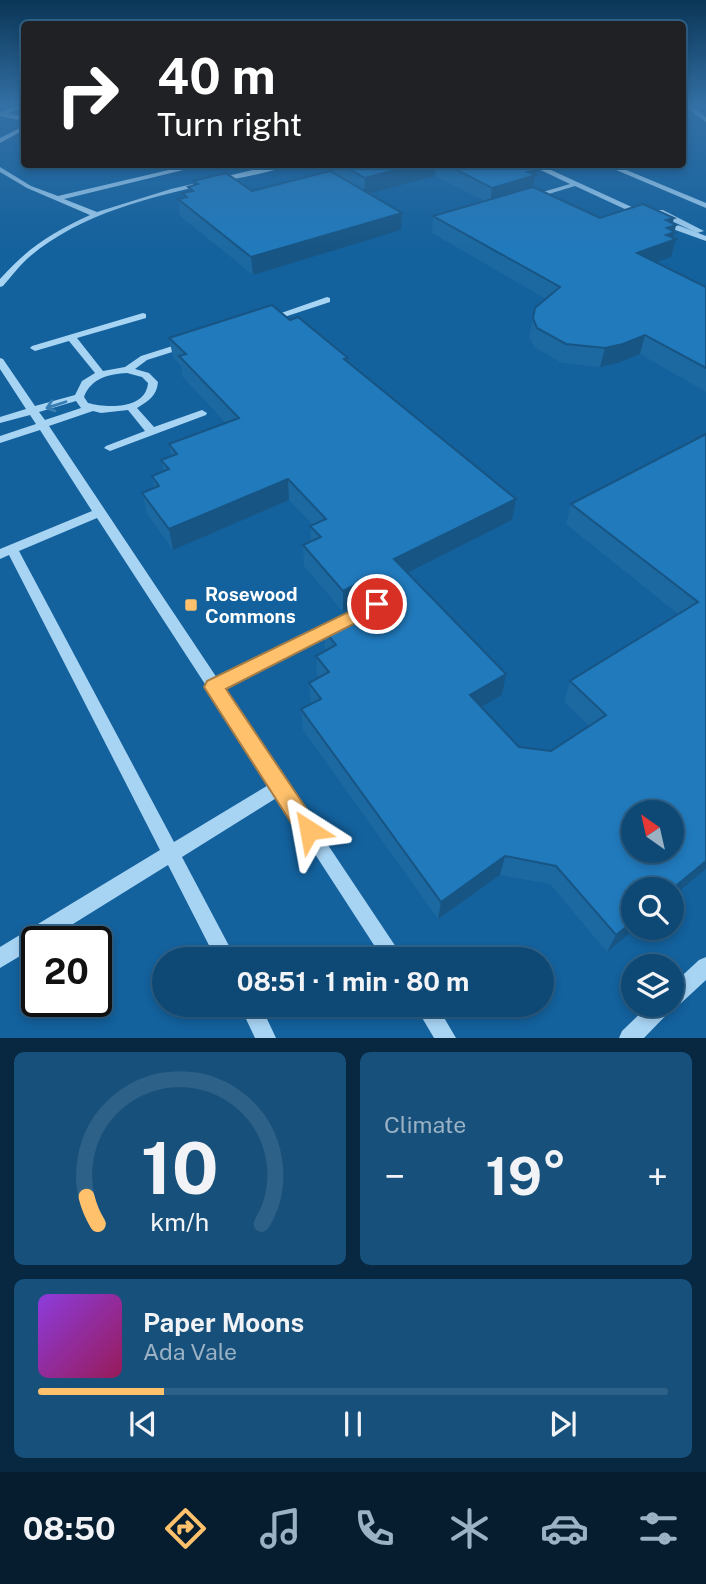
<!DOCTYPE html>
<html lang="en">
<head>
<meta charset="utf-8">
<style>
  body { margin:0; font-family:"Public Sans",sans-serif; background:#17507b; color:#f1f3f6; height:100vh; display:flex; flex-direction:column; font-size:26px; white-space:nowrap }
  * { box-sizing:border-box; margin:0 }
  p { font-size:23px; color:#9bb2c5 }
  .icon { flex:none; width:38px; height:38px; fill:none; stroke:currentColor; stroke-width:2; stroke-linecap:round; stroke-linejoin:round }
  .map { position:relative; height:1038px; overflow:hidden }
  .drawer { display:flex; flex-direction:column; gap:14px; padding:14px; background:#082841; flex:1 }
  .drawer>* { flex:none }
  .guide { position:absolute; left:21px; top:21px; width:665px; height:147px; border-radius:7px; box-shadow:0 4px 10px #0003,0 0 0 2px #2e6188; background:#202124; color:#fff; overflow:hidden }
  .needle { width:46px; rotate:326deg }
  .fabs { position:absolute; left:621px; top:800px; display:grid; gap:14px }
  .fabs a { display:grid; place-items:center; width:63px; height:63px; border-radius:50%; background:#0e4976; box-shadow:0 4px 10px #0003,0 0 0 2px #2e6188; font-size:35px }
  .speed { position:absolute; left:21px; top:926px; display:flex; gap:14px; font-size:35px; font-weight:700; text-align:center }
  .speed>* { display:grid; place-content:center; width:91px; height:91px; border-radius:50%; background:#0e4976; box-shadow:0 4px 10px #0003,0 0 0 2px #2e6188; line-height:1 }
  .speed .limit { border:4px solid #111; border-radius:10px; background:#fff; color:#111 }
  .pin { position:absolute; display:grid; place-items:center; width:60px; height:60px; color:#fff; margin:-30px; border:4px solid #fff; border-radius:50%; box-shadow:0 2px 7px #0007 }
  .me { position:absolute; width:77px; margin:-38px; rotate:326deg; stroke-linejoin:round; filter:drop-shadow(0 0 5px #0008) }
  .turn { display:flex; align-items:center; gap:24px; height:147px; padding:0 21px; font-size:32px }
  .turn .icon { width:91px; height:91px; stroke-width:2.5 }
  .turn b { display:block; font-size:49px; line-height:60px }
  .big { font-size:52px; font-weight:700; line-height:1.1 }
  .drawer .tile { flex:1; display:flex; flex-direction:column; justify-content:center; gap:10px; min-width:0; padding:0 24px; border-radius:10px; background:#17507b }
  .drawer .dial { align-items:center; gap:0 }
  .dial svg { height:182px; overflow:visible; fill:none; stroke:#2e6188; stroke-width:7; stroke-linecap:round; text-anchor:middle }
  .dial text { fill:#f1f3f6; stroke:none }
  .song { display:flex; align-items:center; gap:21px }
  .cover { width:84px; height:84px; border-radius:10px; background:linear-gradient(135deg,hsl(270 70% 55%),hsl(330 70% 35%)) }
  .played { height:7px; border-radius:4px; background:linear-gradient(90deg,#ffc16b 20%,#2e6188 20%) }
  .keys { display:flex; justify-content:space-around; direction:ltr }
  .heat { display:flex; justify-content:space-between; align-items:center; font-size:38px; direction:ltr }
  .drawer .tiles { flex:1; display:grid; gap:14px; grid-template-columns:1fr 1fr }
  .tile:last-child { grid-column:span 2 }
  .trip { position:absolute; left:152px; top:947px; width:402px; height:70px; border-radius:35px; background:#0e4976; box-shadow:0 4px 10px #0003,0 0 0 2px #2e6188; font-weight:700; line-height:70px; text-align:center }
  .dock { display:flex; height:112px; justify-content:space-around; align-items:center; background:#061d2f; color:#9bb2c5 }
  .dock .icon { width:49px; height:49px }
  .dock .current { color:#ffc16b }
  .dock b { font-size:32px; color:#f1f3f6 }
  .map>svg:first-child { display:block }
</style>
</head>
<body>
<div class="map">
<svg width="706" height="1038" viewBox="0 0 706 1038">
  <rect width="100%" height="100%" fill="#13619d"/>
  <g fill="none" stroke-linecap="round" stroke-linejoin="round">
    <g fill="#a8d4f4" fill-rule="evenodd">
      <polygon points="19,105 24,105 24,107 8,113 24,117 24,121 0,116 0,112"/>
      <polygon points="684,105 690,105 706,117 706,122"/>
      <polygon points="24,126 24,130 0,143 0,138"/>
      <path d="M 194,164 L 208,164 L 64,199 L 97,212 L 171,189 L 278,164 L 292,164 C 268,174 240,177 214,183 C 150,197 79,214 28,258 C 19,266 11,277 3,286 L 0,287 L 0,279 C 29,247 51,233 90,215 L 27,188 L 0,172 L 0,167 L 31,186 L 58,196 Z"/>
      <polygon points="528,164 538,164 647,214 640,216 575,186 529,200 529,196 570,184"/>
      <polygon points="602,164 612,164 706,203 706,208"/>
      <polygon points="657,210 663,210 704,231 697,233 657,214"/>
      <polygon points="656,219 662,219 706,236 706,241 656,223"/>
      <polygon points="327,297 330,298 330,302 272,321 266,321 264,319"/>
      <path d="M 143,313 L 146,314 L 146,318 L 77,338 L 103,371 L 125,367 L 141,356 L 182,343 L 188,343 L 188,347 L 147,360 L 135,369 L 149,373 L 158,382 C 157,396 148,401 137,408 L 154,427 L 202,410 L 207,413 L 206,415 L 110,451 L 104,448 L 106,446 L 145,431 L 128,410 L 101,413 L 93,411 L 49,426 L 217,678 L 334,619 L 339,618 L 344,619 L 346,623 L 344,627 L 224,689 L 404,959 L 383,959 L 278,797 L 182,857 L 236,959 L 216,959 L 168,865 L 44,942 L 37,942 L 37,946 L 0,968 L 0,947 L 160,850 L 9,555 L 0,559 L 0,549 L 92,511 L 40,430 L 0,443 L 0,436 L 36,424 L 30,415 L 0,423 L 0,417 L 26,409 L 0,369 L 0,358 L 3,359 L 35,406 L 75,395 L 82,381 L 95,373 L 69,341 L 35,351 L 30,348 L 32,346 ZM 127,373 L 142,377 L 148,383 C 146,410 106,408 88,403 L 84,397 C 91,378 109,374 127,373 ZM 76,401 L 81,408 L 45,420 L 39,412 ZM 97,518 L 270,784 L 174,842 L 19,551 Z"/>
      <polygon points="706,957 706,980 679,1005 674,1007 644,1038 619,1038 622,1031 650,1004 672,1004 672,985 699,960"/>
      <polygon points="239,1004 260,1004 276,1038 255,1038"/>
      <polygon points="414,1004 436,1004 456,1038 434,1038"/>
    </g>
  </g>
  <g fill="#1c69a2">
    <polygon points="334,164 537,164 534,187 600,218 672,223 674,231 675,232 671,257 655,262 706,287 706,392 640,354 618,363 600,367 562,363 534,347 529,337 535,308 546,299 432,233 433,216 484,201 435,176 368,194 402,213 401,230 253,275 180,216 178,199 183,198 182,193 189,192 188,187 193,186 193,181 252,191 334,174"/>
    <polygon points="290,320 349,363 516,499 512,520 407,573 506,674 502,695 481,707 519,747 551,751 589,726 564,702 570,681 678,614 566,524 571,504 706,434 706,869 634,928 607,952 550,884 500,875 438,919 303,730 301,709 311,704 309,683 318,678 317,676 316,656 325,651 324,630 355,614 355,606 343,612 304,566 303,545 311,542 310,526 313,525 289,500 173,550 147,514 142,493 154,488 152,476 164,472 161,460 171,456 169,444 226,423 182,376 181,366 173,357 169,338"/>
  </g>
  <g fill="#175584">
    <polygon points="418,164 435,164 435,176 364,195 365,178"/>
    <polygon points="529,164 537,164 533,192 490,204 492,188"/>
    <polygon points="402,213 401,230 253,275 251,257"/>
    <polygon points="674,218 672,226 676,225 673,240 676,239 671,257 632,271 637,253 666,220"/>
    <polygon points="645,335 640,354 618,363 600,367 605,348"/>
    <polygon points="288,479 289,500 173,550 169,529"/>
    <polygon points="516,499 512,520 393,580 394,559"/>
    <polygon points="371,577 371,598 343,612 343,591"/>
    <polygon points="506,674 502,695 467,715 470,695"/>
    <polygon points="505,856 500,875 438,919 441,902"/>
    <polygon points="706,861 706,869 672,897 672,889"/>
    <polygon points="634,921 634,928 636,928 607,952 616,935"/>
  </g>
  <g fill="#217abc" stroke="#175584" stroke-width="2" fill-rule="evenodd">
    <polygon points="340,164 418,164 365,178"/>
    <polygon points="445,164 535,164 529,166 537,170 528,172 536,175 492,188"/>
    <polygon points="330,171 402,213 251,257 178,199 187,197 182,193 193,191 188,187 198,184 193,181 226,173 252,191"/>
    <polygon points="533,187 600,218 643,204 674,218 666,220 676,225 667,228 675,232 666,235 676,239 637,253 706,287 706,368 645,335 623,344 605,348 566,344 537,328 533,318 535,308 560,287 433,216"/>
    <path d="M 272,305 L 290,320 L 298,317 L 348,358 L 344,359 L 516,499 L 394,559 L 506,674 L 470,695 L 519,747 L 551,751 L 606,715 L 570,681 L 698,602 L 571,504 L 706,434 L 706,861 L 672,889 L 634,889 L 634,921 L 616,935 L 556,866 L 505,856 L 441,902 L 301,709 L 321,699 L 309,683 L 329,672 L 316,656 L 336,645 L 324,630 L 361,611 L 355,604 L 384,590 L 387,584 L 385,578 L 371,577 L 343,591 L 303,545 L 321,537 L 310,526 L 326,519 L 288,479 L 169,529 L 142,493 L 159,486 L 152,476 L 169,469 L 161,460 L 177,454 L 169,444 L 239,418 L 179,356 L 186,354 L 169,338 ZM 634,812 L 672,812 L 672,850 L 634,850 Z"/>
  </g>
  <defs><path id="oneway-shaft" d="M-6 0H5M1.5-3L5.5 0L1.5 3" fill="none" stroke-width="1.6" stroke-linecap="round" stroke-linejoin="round" transform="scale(1.75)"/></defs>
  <use stroke="#387eb3" href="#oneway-shaft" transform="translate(56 405) rotate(162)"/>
  <linearGradient id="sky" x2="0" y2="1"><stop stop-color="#0a3556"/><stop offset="0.42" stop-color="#3370a5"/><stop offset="1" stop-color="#3370a5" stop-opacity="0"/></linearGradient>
  <rect width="706" height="250" fill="url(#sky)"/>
  <polygon fill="#ffc16b" stroke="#a67d46" stroke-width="2" points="377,598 383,600 385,604 383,609 226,689 316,823 320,830 316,838 309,841 301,838 204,687 207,681"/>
  <rect fill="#ffc16b" stroke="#13619d" stroke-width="2.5" x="184" y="598" width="14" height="14" rx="3.5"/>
  <g text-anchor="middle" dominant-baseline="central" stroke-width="7" stroke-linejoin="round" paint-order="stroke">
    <g font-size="19" font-weight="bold" fill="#fff" stroke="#13619d" text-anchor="start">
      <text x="205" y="594">Rosewood<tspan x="205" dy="22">Commons</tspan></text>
    </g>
  </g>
</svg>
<div class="fabs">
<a><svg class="needle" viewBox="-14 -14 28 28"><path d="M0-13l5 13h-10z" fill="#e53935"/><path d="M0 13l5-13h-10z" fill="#9bb2c5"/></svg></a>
<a><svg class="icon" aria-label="search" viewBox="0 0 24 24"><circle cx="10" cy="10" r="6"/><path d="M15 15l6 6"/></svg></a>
<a><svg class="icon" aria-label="layers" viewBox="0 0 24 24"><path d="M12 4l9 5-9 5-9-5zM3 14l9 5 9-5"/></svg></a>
</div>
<div class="speed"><div class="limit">20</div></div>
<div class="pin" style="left:377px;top:604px;background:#d93025"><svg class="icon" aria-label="arrive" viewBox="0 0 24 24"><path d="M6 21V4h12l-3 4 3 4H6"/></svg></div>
<svg class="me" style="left:309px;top:830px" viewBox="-20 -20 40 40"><path d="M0-17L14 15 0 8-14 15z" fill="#ffc16b" stroke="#fff" stroke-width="4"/></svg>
<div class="trip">08:51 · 1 min · 80 m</div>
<div class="guide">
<div class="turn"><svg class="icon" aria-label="right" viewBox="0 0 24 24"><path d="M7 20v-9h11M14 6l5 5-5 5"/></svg><div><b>40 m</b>Turn right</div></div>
</div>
</div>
<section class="drawer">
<div class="tiles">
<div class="tile dial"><svg viewBox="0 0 100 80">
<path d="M14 69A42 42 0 1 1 86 69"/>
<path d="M14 69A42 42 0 0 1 9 57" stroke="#ffc16b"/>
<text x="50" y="56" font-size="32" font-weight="700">10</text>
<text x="50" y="72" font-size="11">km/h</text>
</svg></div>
<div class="tile"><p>Climate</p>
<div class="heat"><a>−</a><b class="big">19°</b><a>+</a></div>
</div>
<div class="tile">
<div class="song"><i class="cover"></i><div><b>Paper Moons</b><p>Ada Vale</p></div></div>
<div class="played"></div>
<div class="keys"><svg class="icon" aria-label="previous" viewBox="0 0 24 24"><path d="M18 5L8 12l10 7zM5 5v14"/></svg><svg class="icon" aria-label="pause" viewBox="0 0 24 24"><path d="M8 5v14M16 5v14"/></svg><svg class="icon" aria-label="next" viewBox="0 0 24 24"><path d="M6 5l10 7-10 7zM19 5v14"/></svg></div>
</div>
</div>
</section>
<nav class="dock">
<b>08:50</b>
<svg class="icon current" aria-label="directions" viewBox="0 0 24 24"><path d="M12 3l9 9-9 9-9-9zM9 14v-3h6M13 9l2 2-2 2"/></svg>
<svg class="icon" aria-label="music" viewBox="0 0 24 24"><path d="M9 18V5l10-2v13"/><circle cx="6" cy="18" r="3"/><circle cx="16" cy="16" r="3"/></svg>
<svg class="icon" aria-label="phone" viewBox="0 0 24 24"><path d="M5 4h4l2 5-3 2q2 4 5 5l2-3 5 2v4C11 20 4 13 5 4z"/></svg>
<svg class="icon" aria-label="climate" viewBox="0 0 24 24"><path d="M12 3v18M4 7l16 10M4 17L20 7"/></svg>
<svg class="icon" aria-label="car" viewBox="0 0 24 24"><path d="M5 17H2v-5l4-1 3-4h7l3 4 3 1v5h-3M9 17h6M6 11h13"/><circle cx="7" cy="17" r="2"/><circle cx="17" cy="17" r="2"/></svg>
<svg class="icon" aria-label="filters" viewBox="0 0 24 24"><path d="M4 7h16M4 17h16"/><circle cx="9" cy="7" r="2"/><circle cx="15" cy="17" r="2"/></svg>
</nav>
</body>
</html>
